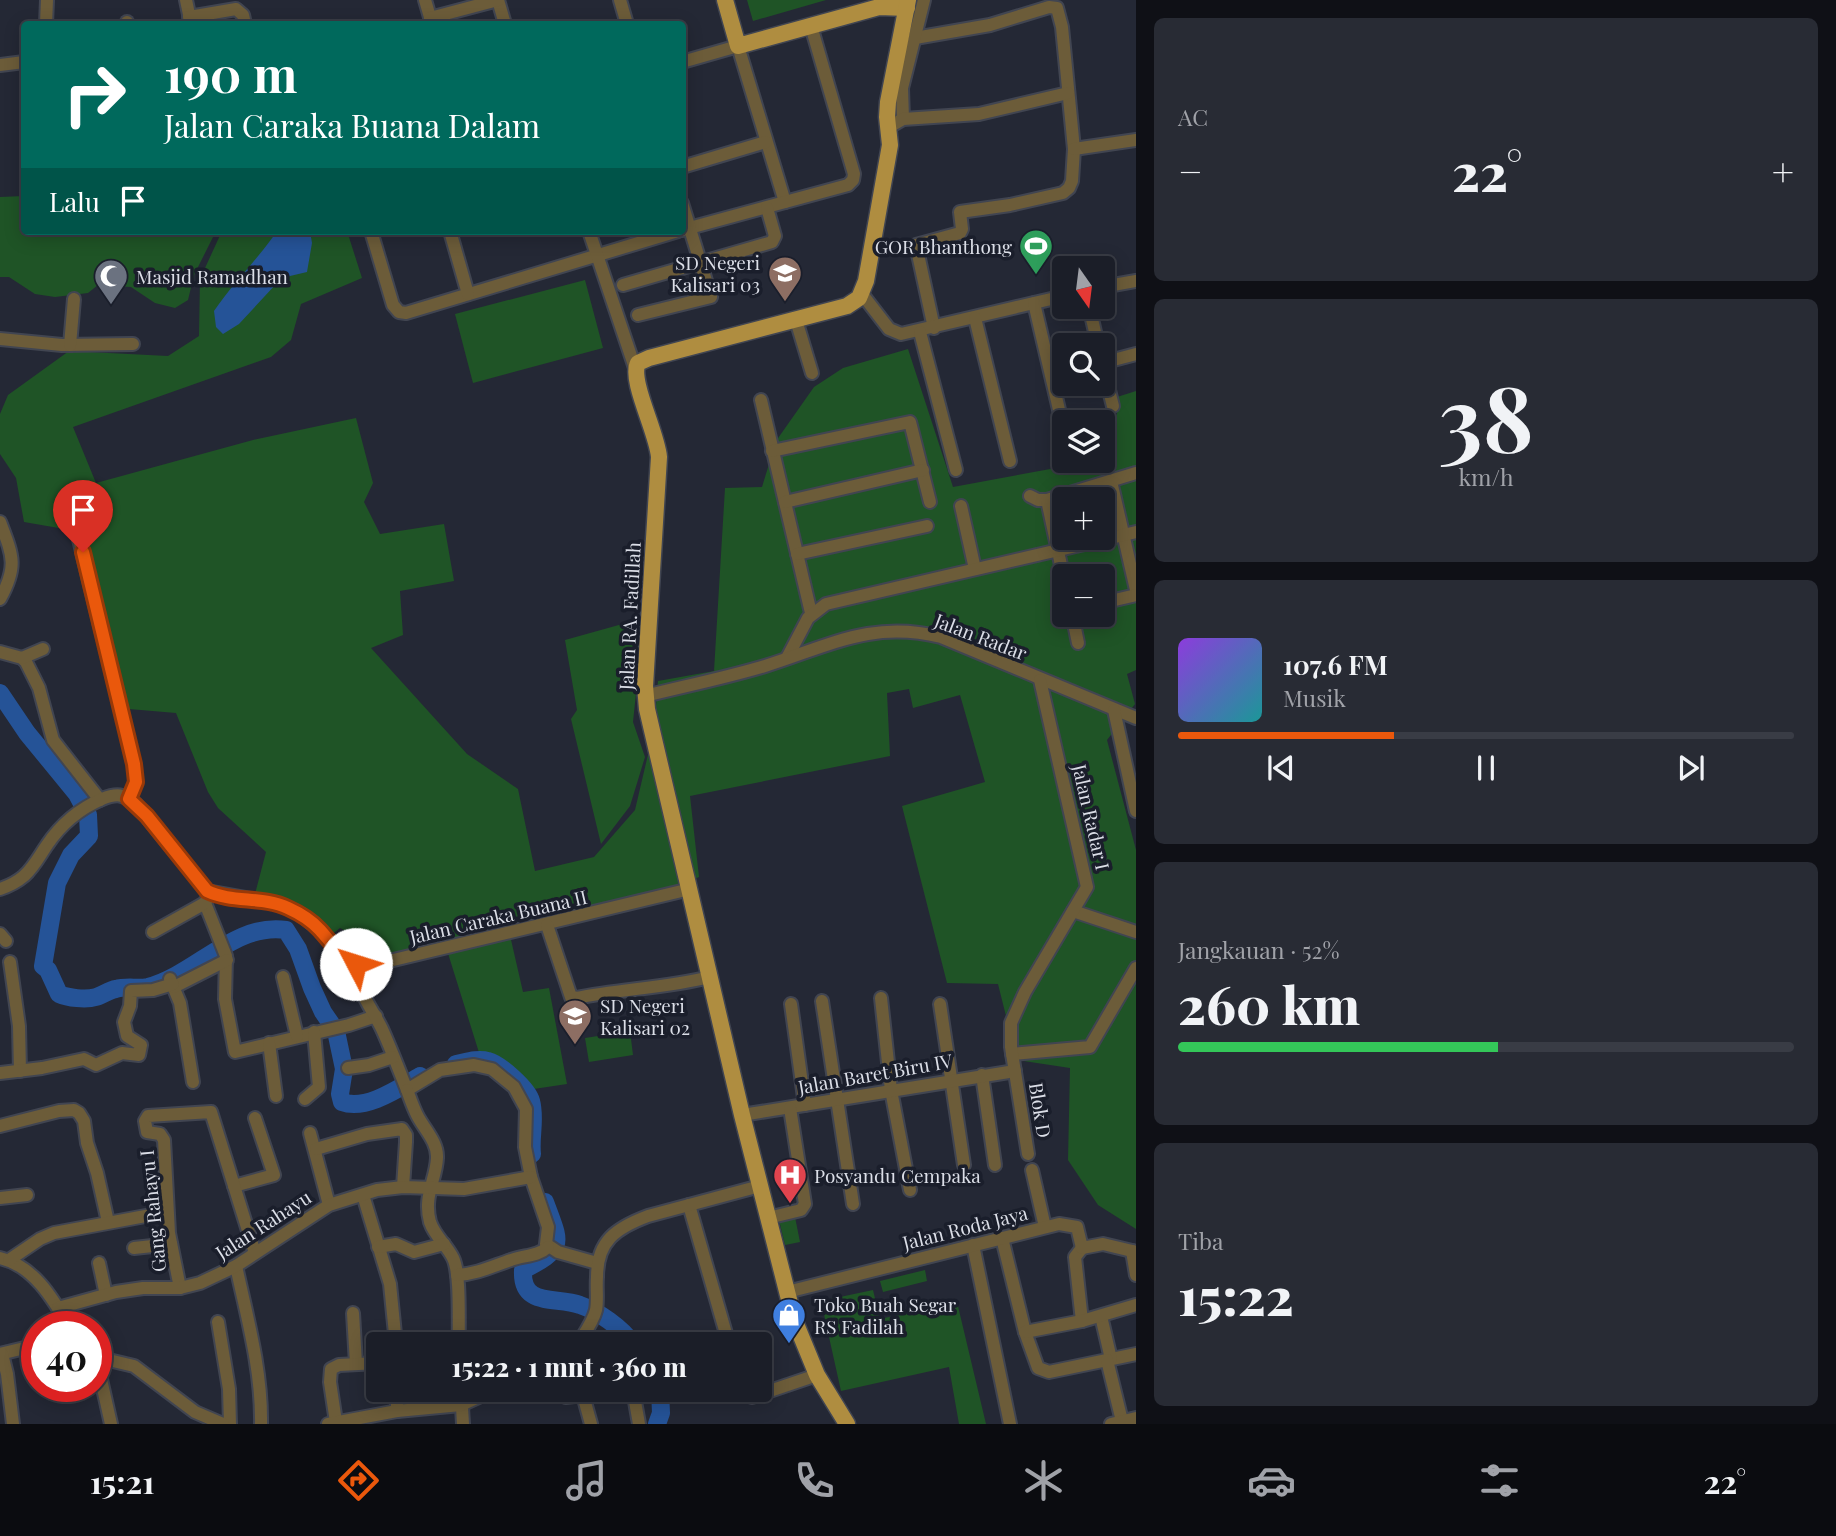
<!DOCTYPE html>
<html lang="id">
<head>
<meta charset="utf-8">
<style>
  body { margin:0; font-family:"Playfair Display",serif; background:#282b34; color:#f1f3f6; height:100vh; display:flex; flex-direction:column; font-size:26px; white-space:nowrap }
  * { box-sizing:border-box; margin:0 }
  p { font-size:23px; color:#a0a2a8 }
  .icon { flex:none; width:38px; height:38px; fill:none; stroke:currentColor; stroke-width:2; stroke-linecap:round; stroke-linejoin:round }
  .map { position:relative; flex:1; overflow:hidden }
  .sheet { display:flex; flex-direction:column; gap:18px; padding:18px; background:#0f1016; width:700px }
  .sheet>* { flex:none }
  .guide { position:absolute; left:21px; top:21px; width:665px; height:214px; border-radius:7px; box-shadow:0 4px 18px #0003,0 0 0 2px #393c45; background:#00695c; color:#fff; overflow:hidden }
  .needle { width:46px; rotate:166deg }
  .buttons { position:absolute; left:1052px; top:256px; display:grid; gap:14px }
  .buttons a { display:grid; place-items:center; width:63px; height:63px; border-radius:7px; background:#1b1e28; box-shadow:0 4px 18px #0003,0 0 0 2px #393c45; font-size:35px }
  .speed { position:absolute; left:21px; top:1311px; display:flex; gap:14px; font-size:35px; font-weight:700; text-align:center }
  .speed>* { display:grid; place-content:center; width:91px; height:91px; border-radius:50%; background:#1b1e28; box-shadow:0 4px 18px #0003,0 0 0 2px #393c45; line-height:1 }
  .speed .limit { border:10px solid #d22; background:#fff; color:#111 }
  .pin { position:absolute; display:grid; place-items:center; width:60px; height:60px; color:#fff; margin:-72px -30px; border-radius:50% 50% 50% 0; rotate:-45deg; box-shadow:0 0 7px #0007 }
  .pin .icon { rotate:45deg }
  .me { position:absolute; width:77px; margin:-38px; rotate:310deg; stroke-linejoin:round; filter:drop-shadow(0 0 5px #0008) }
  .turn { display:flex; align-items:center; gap:24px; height:147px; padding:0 28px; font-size:32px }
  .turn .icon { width:91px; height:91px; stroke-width:2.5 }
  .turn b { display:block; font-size:49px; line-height:60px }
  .then { display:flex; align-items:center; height:66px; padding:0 28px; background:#0003; gap:14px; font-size:26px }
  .big { font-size:52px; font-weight:800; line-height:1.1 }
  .sheet .card { flex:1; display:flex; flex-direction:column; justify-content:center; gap:10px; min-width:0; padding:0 24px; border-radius:10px; background:#282b34 }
  .sheet .dial { align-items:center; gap:0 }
  .dial b { font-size:91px; line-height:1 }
  .song { display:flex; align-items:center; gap:21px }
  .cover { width:84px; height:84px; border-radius:10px; background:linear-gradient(135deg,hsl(270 70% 55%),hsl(180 70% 35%)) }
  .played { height:7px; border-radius:4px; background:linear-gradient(90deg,#ea580c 35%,#393c45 35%) }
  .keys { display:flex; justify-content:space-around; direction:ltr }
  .heat { display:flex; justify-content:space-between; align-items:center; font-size:38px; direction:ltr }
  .charge { height:10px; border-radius:5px; background:linear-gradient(90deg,#34c759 52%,#393c45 0) }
  .trip { position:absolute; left:366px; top:1332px; width:406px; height:70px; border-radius:7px; background:#1b1e28; box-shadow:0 4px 18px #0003,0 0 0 2px #393c45; font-weight:800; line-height:70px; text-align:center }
  .menu { display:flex; height:112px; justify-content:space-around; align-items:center; background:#0b0c10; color:#a0a2a8 }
  .menu .icon { width:49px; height:49px }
  .menu .selected { color:#ea580c }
  .menu b { font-size:32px; color:#f1f3f6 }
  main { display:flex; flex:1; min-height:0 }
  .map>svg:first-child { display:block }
</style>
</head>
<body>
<main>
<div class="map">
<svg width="1136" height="1424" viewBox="0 0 1136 1424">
  <rect width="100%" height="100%" fill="#242835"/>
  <g fill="#1f5426" fill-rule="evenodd">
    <polygon points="747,0 826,0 753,21"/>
    <polygon points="24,196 24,231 216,231 194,275 188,300 175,308 155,303 131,287 98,285 88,293 55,297 35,294 9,277 0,277 0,197"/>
    <path d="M 222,231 L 347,231 L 362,278 L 301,304 L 291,340 L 271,357 L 73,427 L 96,483 L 253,440 L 356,418 L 373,483 L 364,502 L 380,534 L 444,524 L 454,581 L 400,591 L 403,635 L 371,648 L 467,754 L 518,789 L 535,871 L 594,857 L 635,810 L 654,729 L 658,681 L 714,671 L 725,488 L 762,487 L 776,441 L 814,387 L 843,368 L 908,349 L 953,487 L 1072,465 L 1071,460 L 1102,460 L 1102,422 L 1090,422 L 1117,415 L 1117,397 L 1136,391 L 1136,670 L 1127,674 L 1135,704 L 1107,740 L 1136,850 L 1136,1229 L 1098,1205 L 1068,1160 L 1070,1068 L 1017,1060 L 998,984 L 947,983 L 902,806 L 985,782 L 960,695 L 913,708 L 909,689 L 887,693 L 890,756 L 690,796 L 699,877 L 634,904 L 509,931 L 523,992 L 549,988 L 567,1084 L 527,1090 L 502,1066 L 481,1059 L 446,947 L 372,960 L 375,946 L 340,928 L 329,937 C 311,909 287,898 255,894 L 266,852 L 218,808 L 208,792 L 176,713 L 129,709 L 76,531 L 24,522 L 16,478 L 0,454 L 0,414 L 8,395 L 69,351 L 168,356 L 199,336 L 200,279 ZM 1064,499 L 1102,499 L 1102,537 L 1064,537 ZM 1064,576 L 1102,576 L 1102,614 L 1064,614 Z"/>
    <polygon points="585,280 603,348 473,383 455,314"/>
    <polygon points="626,623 642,636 633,722 645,757 630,806 601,844 571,719 577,710 565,640"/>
    <polygon points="630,1031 633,1055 589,1062 585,1038"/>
    <polygon points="795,1217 800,1242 785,1245 779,1220"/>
    <polygon points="925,1270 927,1281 883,1292 880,1281"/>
    <polygon points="873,1290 880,1319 957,1302 986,1424 959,1424 949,1367 841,1391 821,1301"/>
  </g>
  <path fill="#255397" d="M 277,231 L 310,231 L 312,243 L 307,272 L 290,276 L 277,283 L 239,324 L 223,334 L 216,327 L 214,311 C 233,283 258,259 277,231 Z"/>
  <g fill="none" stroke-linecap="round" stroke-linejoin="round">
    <g stroke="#255397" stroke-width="18">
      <path d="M 0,693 L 27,733 L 77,794 L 88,815 L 89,836 L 71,855 L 57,883 L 43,966 L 48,970 L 59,994 C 68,998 86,1000 96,997 C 103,995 109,990 116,989 C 126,986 138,989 148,987 C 195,975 235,922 286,930 L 298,949 L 312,988 L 323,1012 L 336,1031 L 344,1069 L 340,1094 L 342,1102 C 366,1111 399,1088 420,1076"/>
      <path d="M 456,1064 C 466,1062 478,1058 488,1061 C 500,1064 528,1089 531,1101 C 536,1119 530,1136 532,1154"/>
      <path d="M 545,1202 C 560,1243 567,1248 523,1270 C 521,1308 556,1296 580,1305 C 598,1311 622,1328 633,1344"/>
      <polyline points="657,1424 661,1413 660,1390"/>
    </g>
    <g stroke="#414551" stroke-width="16">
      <g id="minor">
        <polyline points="186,0 191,24"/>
        <polyline points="425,0 432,24"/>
        <polyline points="498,0 505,24"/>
        <polyline points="620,0 627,24"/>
        <polyline points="189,17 236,9 243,15 245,24"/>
        <polyline points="430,18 498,0"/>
        <polyline points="127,22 127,24"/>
        <polyline points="46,24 47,0"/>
        <polyline points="915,38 990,25 1049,7 1057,8 1062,27 1074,149 1072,181 1069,188 1063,193 1010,205 960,212 962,229 960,233 916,245 934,328"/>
        <polyline points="682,62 738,46 785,202"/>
        <polyline points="0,65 24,62"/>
        <polyline points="903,119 902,88 924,0"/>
        <polyline points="889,127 903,119 979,114 1068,93"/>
        <polyline points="1074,149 1136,140"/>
        <polyline points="682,167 766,142"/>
        <polyline points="682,230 848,185 853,180 854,174 811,26"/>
        <polyline points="371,231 393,305 399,312 406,313 678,231"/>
        <polyline points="450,231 468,294"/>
        <polyline points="589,231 635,368"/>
        <polyline points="623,285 772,242 775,236 767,208"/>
        <polyline points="1102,287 1136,281"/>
        <polyline points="862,294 889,329 901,334 1064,296"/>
        <polyline points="1034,303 1064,431"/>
        <polyline points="1089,306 1098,345"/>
        <polyline points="638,315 711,297 682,203"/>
        <polyline points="975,318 1010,461"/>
        <polyline points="796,320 812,373"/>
        <polyline points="920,332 956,470"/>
        <polyline points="0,339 62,345 133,344"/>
        <polyline points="70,345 74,299"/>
        <polyline points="1102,363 1113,406"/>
        <polyline points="1102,363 1136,354"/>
        <polyline points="761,400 811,613"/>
        <polyline points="772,451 910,422 930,502"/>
        <polyline points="1111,481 1136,590"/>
        <polyline points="1030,496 1038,500 1047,500 1136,473"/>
        <polyline points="1047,500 1064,579"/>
        <polyline points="785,502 923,470"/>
        <polyline points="961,506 975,569"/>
        <path d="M 0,522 C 13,556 18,566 0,599"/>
        <polyline points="76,527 134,764 136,782 129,799"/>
        <polyline points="797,554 927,526"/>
        <polyline points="1102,603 1136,595"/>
        <polyline points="1072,614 1078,643"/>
        <polyline points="0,652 22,658 26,662 39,688 53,740 100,800"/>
        <polyline points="22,658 43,649"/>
        <polyline points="787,658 808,618 826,604 1136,532"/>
        <path d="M 645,696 C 685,686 725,678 765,666 C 829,646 871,620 941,637 L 1136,718"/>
        <polyline points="1114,710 1136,811"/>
        <path d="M 0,889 C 9,886 17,882 24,876 C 34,867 40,855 47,845 C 61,824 79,809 102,799 C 117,793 123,794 136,804 L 207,891 L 279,904 L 300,914 L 316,927 L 349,961 L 362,965 L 385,962 L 690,889"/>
        <polyline points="210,893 205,903 226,956 225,999 235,1052 349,1025 376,1016"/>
        <polyline points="1073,911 1136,932"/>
        <path d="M 547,925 L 571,997 L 576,998 C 620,989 666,988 710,977"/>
        <polyline points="153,932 205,903"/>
        <polyline points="0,934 6,941"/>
        <polyline points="10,962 19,1026 20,1071"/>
        <path d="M 356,964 C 355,989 372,1008 382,1029 C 391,1049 399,1070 407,1090 L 440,1070 L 474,1065 L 492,1069 L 514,1087 L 526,1109 L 525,1147 L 531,1177 L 548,1227 L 546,1244 L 558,1252 L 597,1263"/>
        <polyline points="283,977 297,1036"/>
        <polyline points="170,979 180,1003 193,1082"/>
        <polyline points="174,987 227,960"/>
        <polyline points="881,998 891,1090 910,1190"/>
        <polyline points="822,1001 853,1204"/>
        <polyline points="791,1004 805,1105"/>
        <polyline points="940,1004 964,1165"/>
        <polyline points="269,1043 276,1096"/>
        <polyline points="1012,1054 1090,1047 1136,968"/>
        <polyline points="348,1068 369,1065 393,1057"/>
        <polyline points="0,1073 42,1068 84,1059 96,1065 122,1053 139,1055 141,1045 127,1036 124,1022 130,1006 131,991 153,990 173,984"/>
        <polyline points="982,1075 995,1165"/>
        <path d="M 407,1090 C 410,1098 413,1107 417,1115 C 424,1129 438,1142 437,1158 C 436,1180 423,1196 430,1222 C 435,1237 447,1245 453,1258 C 461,1274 458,1324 459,1344"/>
        <polyline points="305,1099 319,1087 314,1032"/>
        <polyline points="742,1115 1015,1071"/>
        <polyline points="0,1126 59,1111 74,1110 79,1113 84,1121 87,1143 97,1173 108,1222"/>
        <polyline points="310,1133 329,1205"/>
        <polyline points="316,1149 367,1134 402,1129 406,1135 406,1142 403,1187"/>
        <polyline points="1028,1154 1011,1047 1011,1023 1025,992 1087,887 1040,680"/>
        <polyline points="1032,1170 1045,1227"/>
        <polyline points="234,1186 274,1175 255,1118"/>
        <polyline points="363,1195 390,1284 396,1344"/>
        <polyline points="0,1198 27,1195"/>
        <polyline points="689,1205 729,1344"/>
        <polyline points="768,1218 801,1210 805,1204 790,1108"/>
        <polyline points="1002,1238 1025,1332 1038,1368 1049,1372 1136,1354"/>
        <polyline points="973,1245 1010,1424"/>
        <polyline points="378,1247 396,1244 414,1252 444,1244"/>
        <polyline points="134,1248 171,1244"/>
        <polyline points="1082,1248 1075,1257 1082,1321"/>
        <polyline points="1132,1251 1136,1275"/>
        <path d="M 0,1258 C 33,1265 53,1299 69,1326"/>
        <polyline points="9,1260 40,1239 54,1233 167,1212"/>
        <polyline points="99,1263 106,1295"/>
        <path d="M 236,1266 C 247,1317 262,1371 261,1424"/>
        <path d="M 457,1275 C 477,1274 493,1266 511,1260 C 524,1255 537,1257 548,1247"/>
        <polyline points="180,1288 169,1233 164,1140 160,1134 147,1132 145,1121 148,1116 211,1112 255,1253"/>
        <polyline points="787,1292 1059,1224 1077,1227 1082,1248 1103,1244 1136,1252"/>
        <polyline points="58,1308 116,1292 143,1288 180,1288 200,1283 236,1266 329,1205 377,1190 403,1187 464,1189 531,1177"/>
        <polyline points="353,1313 356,1364"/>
        <polyline points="1101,1316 1111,1359"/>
        <polyline points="218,1322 229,1389 230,1424"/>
        <polyline points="1025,1332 1082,1321 1136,1305"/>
        <path d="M 578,1344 C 584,1334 593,1322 596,1310 C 598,1300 596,1288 597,1277 C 597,1241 616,1228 648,1216 L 760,1186"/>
        <polyline points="0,1354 37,1345"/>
        <polyline points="2,1354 7,1374 13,1424"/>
        <polyline points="96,1357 134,1366 195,1412 223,1424"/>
        <polyline points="96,1357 111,1424"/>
        <polyline points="1107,1360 1122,1421"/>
        <polyline points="461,1390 463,1424"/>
        <polyline points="562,1390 566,1397 583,1395 591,1424"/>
        <polyline points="633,1390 639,1424"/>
        <polyline points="743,1390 746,1395 752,1397 817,1375"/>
        <polyline points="397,1411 397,1390"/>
        <polyline points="336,1422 330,1382 331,1369 339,1365 378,1363"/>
        <polyline points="328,1424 397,1411 461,1405 494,1390"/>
        <polyline points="1111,1424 1136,1418"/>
      </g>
    </g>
    <g stroke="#414551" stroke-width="19">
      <g id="major">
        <polyline points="725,0 738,46 879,7 907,8"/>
        <path d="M 847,1424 L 817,1375 L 794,1319 L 742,1115 L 647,709 L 645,686 L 659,457 C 657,432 629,380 638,363 L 649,358 L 847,306 L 859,298 L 866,281 L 890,145 L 887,117 L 888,102 L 908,0"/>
      </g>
    </g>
    <use href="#minor" stroke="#6c5c39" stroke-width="12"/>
    <use href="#major" stroke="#af8d40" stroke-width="16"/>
  </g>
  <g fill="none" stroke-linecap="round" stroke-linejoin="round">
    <g stroke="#983908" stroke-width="18">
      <path id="route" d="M 83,552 L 134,764 L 136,782 L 129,799 L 147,816 L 207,891 C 232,903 263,896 288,908 C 299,913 312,921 320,930 C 331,942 340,957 356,964"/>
    </g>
    <use href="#route" stroke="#ea580c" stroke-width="12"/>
  </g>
  <defs>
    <g id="stadium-pin" transform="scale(1.75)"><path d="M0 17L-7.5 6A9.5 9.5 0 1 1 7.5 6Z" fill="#2e9e5b" stroke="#1a1e2b"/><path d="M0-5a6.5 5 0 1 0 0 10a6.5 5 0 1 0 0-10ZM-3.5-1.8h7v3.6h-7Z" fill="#fff"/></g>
    <g id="school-pin" transform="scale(1.75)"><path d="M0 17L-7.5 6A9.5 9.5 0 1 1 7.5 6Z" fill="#8d6e63" stroke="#1a1e2b"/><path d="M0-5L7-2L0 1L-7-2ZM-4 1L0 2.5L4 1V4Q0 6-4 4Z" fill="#fff"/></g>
    <g id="mosque-pin" transform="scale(1.75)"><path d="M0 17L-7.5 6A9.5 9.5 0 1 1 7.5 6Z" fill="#6b7280" stroke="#1a1e2b"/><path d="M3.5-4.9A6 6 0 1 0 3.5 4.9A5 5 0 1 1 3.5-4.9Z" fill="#fff"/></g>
    <g id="hospital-pin" transform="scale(1.75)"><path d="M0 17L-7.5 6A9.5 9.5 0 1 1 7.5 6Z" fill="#e0444e" stroke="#1a1e2b"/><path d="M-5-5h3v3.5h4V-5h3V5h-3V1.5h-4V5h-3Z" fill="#fff"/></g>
    <g id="shop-pin" transform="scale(1.75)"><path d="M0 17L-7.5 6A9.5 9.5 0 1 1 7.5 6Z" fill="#3f7fe0" stroke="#1a1e2b"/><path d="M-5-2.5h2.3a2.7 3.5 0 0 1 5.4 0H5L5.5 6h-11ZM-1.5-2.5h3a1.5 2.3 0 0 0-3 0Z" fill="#fff"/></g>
  </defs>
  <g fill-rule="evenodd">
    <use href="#stadium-pin" x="1036" y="246"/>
    <use href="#school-pin" x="785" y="273"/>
    <use href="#mosque-pin" x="111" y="276"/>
    <use href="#school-pin" x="575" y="1016"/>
    <use href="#hospital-pin" x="790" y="1175"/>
    <use href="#shop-pin" x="789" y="1315"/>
  </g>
  <g text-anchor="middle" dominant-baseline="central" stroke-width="7" stroke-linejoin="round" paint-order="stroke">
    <g font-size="19" fill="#dbdee7" stroke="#1a1e2b" text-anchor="start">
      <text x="1012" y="246" text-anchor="end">GOR Bhanthong</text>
      <text x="760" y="262" text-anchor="end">SD Negeri<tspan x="760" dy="22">Kalisari 03</tspan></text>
      <text x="136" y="276">Masjid Ramadhan</text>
      <text x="600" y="1005">SD Negeri<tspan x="600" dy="22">Kalisari 02</tspan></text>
      <text x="814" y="1175">Posyandu Cempaka</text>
      <text x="814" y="1304">Toko Buah Segar<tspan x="814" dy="22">RS Fadilah</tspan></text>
    </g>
    <g font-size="19" fill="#dbdee7" stroke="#1a1e2b">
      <text transform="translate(629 616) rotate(-87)">Jalan RA. Fadillah</text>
      <text transform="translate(981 636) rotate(21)">Jalan Radar</text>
      <text transform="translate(1092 817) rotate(77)">Jalan Radar I</text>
      <text transform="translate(498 916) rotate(-13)">Jalan Caraka Buana II</text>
      <text transform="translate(875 1073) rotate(-10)">Jalan Baret Biru IV</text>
      <text transform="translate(1041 1110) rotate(81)">Blok D</text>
      <text transform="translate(152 1211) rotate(-96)">Gang Rahayu I</text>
      <text transform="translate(263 1224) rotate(-33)">Jalan Rahayu</text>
      <text transform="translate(965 1227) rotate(-14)">Jalan Roda Jaya</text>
    </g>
  </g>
</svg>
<div class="buttons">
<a><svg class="needle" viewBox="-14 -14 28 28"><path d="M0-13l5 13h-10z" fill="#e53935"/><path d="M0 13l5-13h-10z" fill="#a0a2a8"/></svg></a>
<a><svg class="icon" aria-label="search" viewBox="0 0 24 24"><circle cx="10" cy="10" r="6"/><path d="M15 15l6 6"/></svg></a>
<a><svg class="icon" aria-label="layers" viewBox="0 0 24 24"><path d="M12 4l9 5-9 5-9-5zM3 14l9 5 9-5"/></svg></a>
<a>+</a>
<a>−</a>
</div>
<div class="speed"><div class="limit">40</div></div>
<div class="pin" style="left:83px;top:552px;background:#d93025"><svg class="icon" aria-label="arrive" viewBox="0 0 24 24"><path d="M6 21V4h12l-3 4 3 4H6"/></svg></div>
<svg class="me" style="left:356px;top:964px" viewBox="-20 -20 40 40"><circle r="19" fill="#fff"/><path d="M0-13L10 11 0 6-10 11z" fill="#ea580c"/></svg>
<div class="trip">15:22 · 1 mnt · 360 m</div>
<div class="guide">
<div class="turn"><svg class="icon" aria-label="right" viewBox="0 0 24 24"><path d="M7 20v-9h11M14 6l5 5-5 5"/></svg><div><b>190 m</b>Jalan Caraka Buana Dalam</div></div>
<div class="then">Lalu<svg class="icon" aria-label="arrive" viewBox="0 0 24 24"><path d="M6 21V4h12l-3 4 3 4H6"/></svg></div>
</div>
</div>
<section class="sheet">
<div class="card"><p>AC</p>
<div class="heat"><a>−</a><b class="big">22°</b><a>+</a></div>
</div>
<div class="card dial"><b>38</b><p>km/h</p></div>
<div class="card">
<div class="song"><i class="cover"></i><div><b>107.6 FM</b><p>Musik</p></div></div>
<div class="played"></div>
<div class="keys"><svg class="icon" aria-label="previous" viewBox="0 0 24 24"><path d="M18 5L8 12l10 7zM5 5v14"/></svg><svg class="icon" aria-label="pause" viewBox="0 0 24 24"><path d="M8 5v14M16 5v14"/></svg><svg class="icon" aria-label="next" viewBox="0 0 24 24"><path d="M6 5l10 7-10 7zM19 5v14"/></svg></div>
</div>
<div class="card"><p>Jangkauan · 52%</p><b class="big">260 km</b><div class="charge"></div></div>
<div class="card"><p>Tiba</p><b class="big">15:22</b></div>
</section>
</main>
<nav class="menu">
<b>15:21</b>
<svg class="icon selected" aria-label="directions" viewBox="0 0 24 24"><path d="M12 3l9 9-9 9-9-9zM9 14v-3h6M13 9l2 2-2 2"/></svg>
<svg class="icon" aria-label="music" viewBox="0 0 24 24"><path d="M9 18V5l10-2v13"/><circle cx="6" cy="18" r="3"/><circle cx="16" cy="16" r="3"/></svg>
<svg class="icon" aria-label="phone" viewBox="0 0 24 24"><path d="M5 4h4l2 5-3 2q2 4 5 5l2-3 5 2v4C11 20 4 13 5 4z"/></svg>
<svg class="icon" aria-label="climate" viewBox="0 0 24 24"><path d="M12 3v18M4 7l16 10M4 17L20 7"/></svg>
<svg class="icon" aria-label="car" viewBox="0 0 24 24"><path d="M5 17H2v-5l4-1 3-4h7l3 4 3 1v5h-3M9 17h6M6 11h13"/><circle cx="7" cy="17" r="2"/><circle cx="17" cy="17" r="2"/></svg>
<svg class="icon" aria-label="filters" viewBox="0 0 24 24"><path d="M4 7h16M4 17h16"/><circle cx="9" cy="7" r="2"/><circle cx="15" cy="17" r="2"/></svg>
<b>22°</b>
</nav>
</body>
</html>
